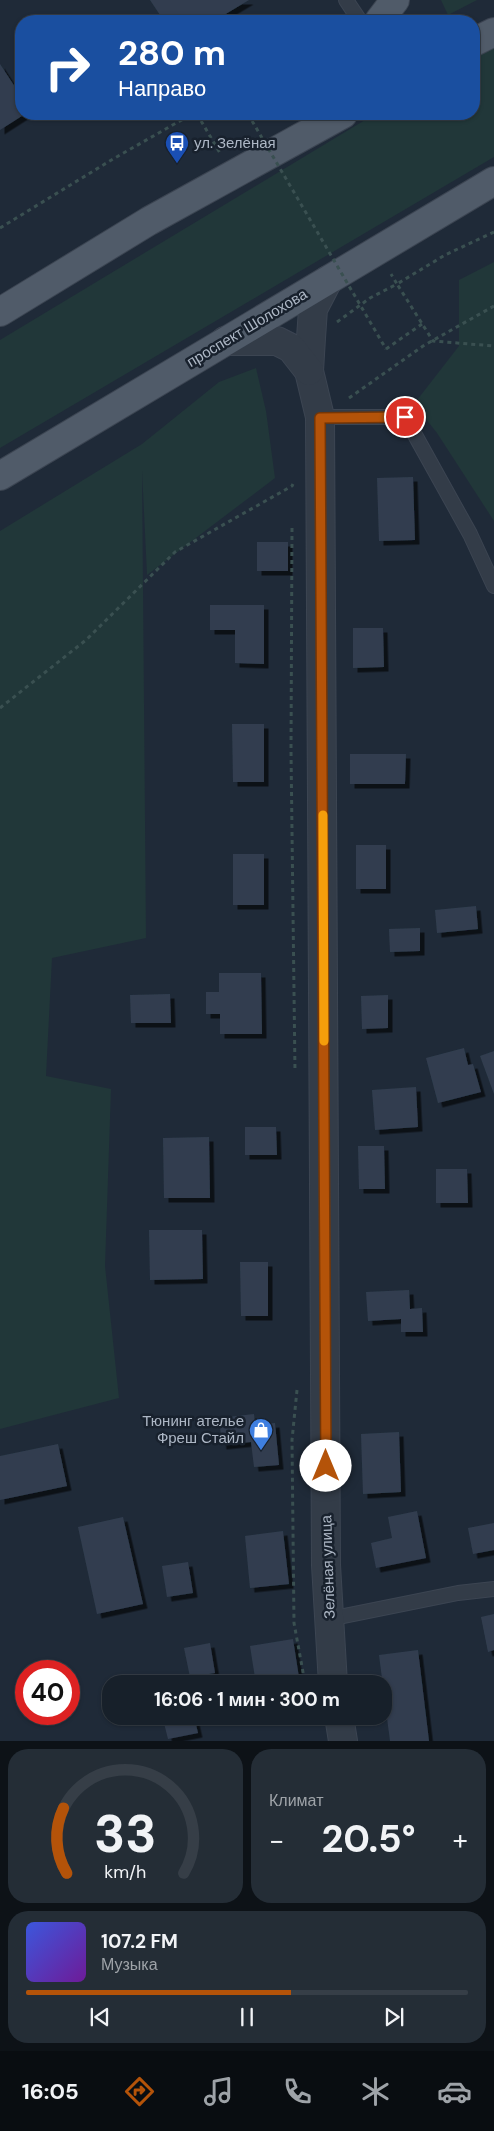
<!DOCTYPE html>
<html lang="ru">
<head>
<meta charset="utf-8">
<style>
  body { margin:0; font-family:"DM Sans",sans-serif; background:#242d36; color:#f1f3f6; height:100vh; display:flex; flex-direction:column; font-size:19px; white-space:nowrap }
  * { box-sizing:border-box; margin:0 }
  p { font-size:16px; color:#9ea3a8 }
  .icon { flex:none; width:28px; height:28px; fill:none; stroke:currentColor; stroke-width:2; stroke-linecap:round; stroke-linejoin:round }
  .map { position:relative; height:1741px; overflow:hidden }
  .side { display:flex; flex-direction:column; gap:8px; padding:8px; background:#0d1217; flex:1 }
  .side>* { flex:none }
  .guide { position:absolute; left:15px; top:15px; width:465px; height:105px; border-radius:20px; box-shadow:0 1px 4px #0004,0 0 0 1px #363e47; background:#1a4fa0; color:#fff; overflow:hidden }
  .speed { position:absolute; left:15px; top:1660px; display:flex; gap:10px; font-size:25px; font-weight:700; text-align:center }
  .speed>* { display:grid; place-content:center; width:65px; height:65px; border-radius:50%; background:#17202a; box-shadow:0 1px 4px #0004,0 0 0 1px #363e47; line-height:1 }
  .speed .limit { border:8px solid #d22; background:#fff; color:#111 }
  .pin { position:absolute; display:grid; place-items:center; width:42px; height:42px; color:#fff; margin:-21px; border:2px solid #fff; border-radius:50%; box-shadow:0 1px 5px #0007 }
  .me { position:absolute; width:55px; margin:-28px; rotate:0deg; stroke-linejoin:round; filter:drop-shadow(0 0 4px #0008) }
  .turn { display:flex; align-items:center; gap:18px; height:105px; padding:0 20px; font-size:22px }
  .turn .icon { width:65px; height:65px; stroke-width:2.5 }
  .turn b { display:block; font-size:35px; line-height:42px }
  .big { font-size:38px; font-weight:700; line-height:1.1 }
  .side .tile { flex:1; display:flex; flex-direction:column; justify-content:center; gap:8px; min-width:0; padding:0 18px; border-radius:20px; background:#242d36 }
  .side .dial { align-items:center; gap:0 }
  .dial svg { height:130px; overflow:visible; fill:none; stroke:#363e47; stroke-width:7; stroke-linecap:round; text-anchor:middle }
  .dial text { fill:#f1f3f6; stroke:none }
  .song { display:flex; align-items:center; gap:15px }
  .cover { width:60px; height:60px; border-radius:8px; background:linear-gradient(135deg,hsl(230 70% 55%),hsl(280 70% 35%)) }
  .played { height:5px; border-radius:2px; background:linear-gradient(90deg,#b45309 60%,#363e47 60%) }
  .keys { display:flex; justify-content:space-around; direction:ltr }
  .heat { display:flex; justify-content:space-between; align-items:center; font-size:28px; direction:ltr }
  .side .tiles { flex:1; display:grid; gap:8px; grid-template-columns:1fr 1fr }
  .tile:last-child { grid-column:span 2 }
  .trip { position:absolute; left:102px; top:1675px; width:290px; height:50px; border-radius:20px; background:#17202a; box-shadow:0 1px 4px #0004,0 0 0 1px #363e47; font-weight:700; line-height:50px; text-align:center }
  .tab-bar { display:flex; height:80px; justify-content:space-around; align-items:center; background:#090d11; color:#9ea3a8 }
  .tab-bar .icon { width:35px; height:35px }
  .tab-bar .on { color:#b45309 }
  .tab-bar b { font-size:22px; color:#f1f3f6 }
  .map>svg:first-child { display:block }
</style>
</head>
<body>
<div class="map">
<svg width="494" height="1741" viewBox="0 0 494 1741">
  <defs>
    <filter id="shadow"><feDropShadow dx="4.5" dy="4.5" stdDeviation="0" flood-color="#0009"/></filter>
  </defs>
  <rect width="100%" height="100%" fill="#1f2a38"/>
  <g fill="#213739">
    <polygon points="441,0 477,0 448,15"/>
    <polygon points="494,42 494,157 0,448 0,340 375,114 474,114 474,54"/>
    <polygon points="494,262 494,521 437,433 414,404 459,346 459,280"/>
    <polygon points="256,368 266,411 275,478 147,575 142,470 146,938 52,958 46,1076 111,1089 105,1266 119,1398 0,1429 0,531 142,444 219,382"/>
  </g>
  <g fill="#313e4f" filter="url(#shadow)">
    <polygon points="150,0 249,0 214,21 164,21"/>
    <polygon points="0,64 21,96 21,114 25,114 0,130"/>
    <polygon points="413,477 415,540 379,541 377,478"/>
    <rect x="257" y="542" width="31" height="29"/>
    <polygon points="210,605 264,605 264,664 235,663 235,630 210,630"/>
    <polygon points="353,628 383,628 384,667 353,668"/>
    <polygon points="232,724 264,724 264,782 233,782"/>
    <polygon points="350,754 406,754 405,784 350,784"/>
    <rect x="356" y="845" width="30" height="44"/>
    <rect x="233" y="854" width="31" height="51"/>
    <polygon points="476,906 478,929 437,933 435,910"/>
    <polygon points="420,928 420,951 390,952 389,929"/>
    <polygon points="219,973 261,973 262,1034 220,1034 220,1014 206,1014 206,992 219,992"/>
    <polygon points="170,994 171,1023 131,1023 130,995"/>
    <polygon points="388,995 388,1028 362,1029 361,996"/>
    <polygon points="464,1048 468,1065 473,1064 481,1092 438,1103 426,1058"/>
    <polygon points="494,1051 494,1094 480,1056"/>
    <polygon points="416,1087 418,1127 375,1130 372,1090"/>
    <polygon points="245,1127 276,1127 277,1155 245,1155"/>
    <polygon points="209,1137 210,1198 164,1198 163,1138"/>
    <polygon points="358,1146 384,1146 385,1189 359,1189"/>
    <polygon points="436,1169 467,1169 468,1203 436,1203"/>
    <polygon points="149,1230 202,1230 203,1279 150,1280"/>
    <polygon points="240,1262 268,1262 268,1316 241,1316"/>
    <polygon points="409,1290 410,1309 422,1308 423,1332 401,1332 401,1319 368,1321 366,1292"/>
    <polygon points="254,1414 255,1425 275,1423 279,1465 254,1467 251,1442 222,1445 219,1418"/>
    <polygon points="399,1432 401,1492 363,1494 361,1434"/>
    <polygon points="58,1444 67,1486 0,1500 0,1456"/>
    <polygon points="417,1511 426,1558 376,1568 371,1543 392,1538 388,1517"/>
    <polygon points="123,1517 143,1604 97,1614 78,1527"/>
    <polygon points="494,1523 494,1550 473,1554 468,1528"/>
    <polygon points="283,1531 289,1584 250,1588 245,1536"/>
    <polygon points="188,1562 193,1593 167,1597 162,1566"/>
    <polygon points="494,1614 494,1650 488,1652 481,1617"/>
    <polygon points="293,1639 300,1684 256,1684 250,1646"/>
    <polygon points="210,1643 215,1673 190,1677 184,1648"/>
    <polygon points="418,1650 429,1741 390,1741 379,1655"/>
    <polygon points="176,1716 194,1716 198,1733 168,1739 163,1719"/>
  </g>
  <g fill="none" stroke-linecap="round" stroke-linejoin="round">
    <g stroke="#3c4552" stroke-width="16">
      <g id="service">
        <polyline points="346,0 360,21"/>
        <polyline points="320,417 405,417 470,534 494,586"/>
        <polyline points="329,1619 458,1593 494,1589"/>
      </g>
    </g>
    <g stroke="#3c4552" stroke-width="30">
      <g id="tertiary">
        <polyline points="328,280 313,309 311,338 309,371 320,417 326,1565 333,1684"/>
        <polyline points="225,341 277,341 291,348 309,371"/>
        <polyline points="339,1716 343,1741"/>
      </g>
    </g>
    <g stroke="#3c4552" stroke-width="30">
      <g id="primary">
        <polyline points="379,21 395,0"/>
        <polyline points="474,42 494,32"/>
        <polyline points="0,312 149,221 343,114"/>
        <polyline points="0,476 494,181"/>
      </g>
    </g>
    <g stroke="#3a5051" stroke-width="3" stroke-dasharray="4 4" stroke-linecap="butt">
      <polyline points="197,114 220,153"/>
      <polyline points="0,228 113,159 192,114"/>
      <polyline points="494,232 445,255 397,284 433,341 494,346"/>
      <polyline points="337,322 370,298 397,284 391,274"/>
      <polyline points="386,349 422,324"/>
      <polyline points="349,398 423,346 494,306"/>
      <polyline points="292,528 291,751 295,1072"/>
      <polyline points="0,708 86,640 175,552 292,486 293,484"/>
      <polyline points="297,1390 292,1440 294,1623 305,1683"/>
    </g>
    <use href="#service" stroke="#333c48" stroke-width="14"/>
    <use href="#tertiary" stroke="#333c48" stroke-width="28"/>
    <use href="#primary" stroke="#505b69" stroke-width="28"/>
    <polyline stroke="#3a5051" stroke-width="3" stroke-dasharray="4 4" stroke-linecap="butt" points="248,114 386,349"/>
  </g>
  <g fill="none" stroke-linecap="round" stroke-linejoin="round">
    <g stroke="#753606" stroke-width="12">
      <polyline id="route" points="326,1466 320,418 405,417"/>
    </g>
    <use href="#route" stroke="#b45309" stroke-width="9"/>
    <polyline stroke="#f59e0b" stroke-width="9" points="323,815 324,1041"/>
  </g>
  <defs>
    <g id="bus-pin" transform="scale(1.25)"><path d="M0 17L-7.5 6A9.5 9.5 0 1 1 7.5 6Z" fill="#1a4fb4" stroke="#18212d"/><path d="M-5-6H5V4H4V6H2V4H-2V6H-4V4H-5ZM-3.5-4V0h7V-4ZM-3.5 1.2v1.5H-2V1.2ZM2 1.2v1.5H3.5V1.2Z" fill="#fff"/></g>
    <g id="shop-pin" transform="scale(1.25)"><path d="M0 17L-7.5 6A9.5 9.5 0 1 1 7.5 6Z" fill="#3f7fe0" stroke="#18212d"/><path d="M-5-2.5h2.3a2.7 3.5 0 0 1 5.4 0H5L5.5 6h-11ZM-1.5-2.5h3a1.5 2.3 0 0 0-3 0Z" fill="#fff"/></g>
  </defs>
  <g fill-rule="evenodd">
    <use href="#bus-pin" x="177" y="143"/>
    <use href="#shop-pin" x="261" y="1430"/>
  </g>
  <g text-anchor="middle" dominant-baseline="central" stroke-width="5" stroke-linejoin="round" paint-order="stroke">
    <g font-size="15" fill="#adb7c5" stroke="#18212d" text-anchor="start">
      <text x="194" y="143">ул. Зелёная</text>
      <text x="244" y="1421" text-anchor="end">Тюнинг ателье<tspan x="244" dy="17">Фреш Стайл</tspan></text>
    </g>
    <g font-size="15" fill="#adb7c5" stroke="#18212d">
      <text transform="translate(247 328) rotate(-31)">проспект Шолохова</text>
      <text transform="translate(328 1567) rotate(-92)">Зелёная улица</text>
    </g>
  </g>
</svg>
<div class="speed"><div class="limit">40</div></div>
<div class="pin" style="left:405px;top:417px;background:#d93025"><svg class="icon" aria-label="arrive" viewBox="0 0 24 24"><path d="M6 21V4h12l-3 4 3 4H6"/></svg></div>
<svg class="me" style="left:326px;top:1466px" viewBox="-20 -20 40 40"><circle r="19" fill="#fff"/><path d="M0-13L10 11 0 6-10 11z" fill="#b45309"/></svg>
<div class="trip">16:06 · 1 мин · 300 m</div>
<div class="guide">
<div class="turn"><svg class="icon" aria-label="right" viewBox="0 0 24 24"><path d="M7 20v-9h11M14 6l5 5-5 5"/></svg><div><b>280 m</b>Направо</div></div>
</div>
</div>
<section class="side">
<div class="tiles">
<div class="tile dial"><svg viewBox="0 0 100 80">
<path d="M14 69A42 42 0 1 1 86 69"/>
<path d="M14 69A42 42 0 0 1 12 29" stroke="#b45309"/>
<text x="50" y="56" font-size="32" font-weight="700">33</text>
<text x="50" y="72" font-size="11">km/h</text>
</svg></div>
<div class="tile"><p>Климат</p>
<div class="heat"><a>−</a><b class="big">20.5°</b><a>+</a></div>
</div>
<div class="tile">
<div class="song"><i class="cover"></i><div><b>107.2 FM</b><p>Музыка</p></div></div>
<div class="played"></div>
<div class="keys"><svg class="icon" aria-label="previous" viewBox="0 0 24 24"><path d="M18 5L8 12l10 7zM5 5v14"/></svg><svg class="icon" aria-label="pause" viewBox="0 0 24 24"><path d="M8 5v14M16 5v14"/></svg><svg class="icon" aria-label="next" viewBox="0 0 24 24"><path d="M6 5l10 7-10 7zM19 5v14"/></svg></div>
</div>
</div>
</section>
<nav class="tab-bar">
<b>16:05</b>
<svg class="icon on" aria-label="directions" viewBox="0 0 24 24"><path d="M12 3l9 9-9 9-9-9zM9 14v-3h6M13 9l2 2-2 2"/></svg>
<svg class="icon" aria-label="music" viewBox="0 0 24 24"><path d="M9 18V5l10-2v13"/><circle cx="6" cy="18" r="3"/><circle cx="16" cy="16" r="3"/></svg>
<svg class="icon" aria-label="phone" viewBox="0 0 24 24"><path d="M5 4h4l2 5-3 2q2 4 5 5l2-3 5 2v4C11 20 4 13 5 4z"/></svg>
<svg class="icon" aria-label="climate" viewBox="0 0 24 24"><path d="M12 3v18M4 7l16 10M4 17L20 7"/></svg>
<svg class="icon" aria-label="car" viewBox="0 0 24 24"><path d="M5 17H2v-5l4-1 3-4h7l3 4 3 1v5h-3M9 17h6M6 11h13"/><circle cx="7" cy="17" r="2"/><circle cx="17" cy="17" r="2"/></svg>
</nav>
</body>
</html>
